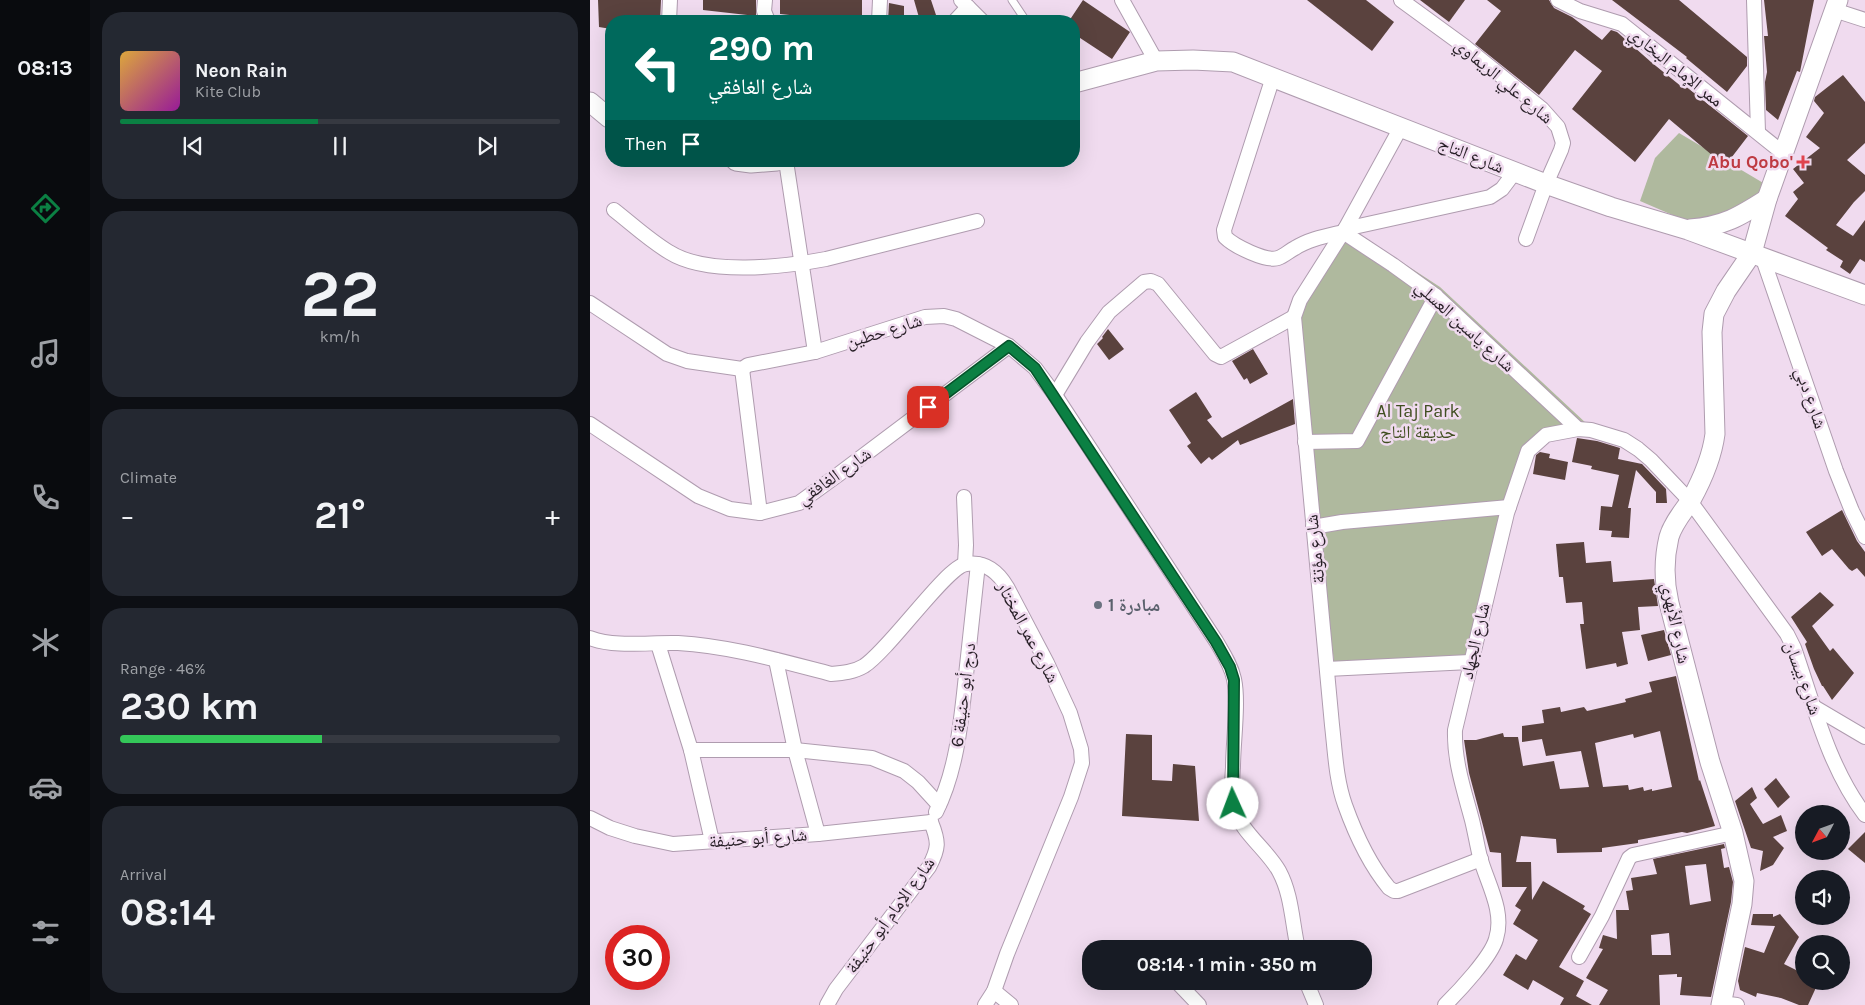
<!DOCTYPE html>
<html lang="en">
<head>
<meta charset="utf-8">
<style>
  body { margin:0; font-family:Karla,"Noto Naskh Arabic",sans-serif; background:#242831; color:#f1f3f6; height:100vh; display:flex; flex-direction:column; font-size:19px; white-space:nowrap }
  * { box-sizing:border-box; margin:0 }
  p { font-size:16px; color:#9ea1a6 }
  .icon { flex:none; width:28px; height:28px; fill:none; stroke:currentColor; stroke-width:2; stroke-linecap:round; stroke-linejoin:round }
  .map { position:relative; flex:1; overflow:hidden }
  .drawer { display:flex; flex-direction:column; gap:12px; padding:12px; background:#0d0f14; width:500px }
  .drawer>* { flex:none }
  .hud { position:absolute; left:15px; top:15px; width:475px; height:152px; border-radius:20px; box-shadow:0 5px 20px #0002; background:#00695c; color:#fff; overflow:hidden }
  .needle { width:32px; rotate:229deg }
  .controls { position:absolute; left:1205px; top:805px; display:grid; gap:10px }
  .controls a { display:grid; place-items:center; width:55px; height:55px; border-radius:50%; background:#171b24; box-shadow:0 5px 20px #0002; font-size:25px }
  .speed { position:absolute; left:15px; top:925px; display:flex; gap:10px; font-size:25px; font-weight:700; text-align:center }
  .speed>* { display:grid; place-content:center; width:65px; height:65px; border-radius:50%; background:#171b24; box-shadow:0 5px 20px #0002; line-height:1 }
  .speed .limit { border:8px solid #d22; background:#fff; color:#111 }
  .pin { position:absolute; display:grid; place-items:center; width:42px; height:42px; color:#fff; margin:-21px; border-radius:10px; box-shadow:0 2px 8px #0006 }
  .me { position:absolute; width:55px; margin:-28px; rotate:358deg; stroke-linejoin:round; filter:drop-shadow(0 0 4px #0008) }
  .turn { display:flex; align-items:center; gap:18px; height:105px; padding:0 20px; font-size:22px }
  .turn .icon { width:65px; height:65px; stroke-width:2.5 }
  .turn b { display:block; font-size:35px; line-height:42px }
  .then { display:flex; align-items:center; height:48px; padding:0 20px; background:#0003; gap:10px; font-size:19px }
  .big { font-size:38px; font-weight:700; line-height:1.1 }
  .drawer .card { flex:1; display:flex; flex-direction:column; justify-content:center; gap:8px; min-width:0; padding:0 18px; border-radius:20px; background:#242831 }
  .drawer .dial { align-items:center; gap:0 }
  .dial b { font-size:65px; line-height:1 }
  .song { display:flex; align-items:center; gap:15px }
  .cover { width:60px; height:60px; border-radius:8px; background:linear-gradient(135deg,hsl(40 70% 55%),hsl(300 70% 35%)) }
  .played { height:5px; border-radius:2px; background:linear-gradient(90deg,#0b8043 45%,#363941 45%) }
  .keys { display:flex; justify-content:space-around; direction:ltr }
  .heat { display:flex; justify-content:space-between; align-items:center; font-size:28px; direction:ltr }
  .charge { height:8px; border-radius:4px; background:linear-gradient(90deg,#34c759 46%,#363941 0) }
  .trip { position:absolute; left:492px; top:940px; width:290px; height:50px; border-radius:20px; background:#171b24; box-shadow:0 5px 20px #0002; font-weight:700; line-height:50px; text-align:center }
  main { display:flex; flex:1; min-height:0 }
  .dock { display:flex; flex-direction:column; width:90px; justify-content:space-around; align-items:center; background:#090b0e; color:#9ea1a6 }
  .dock .icon { width:35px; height:35px }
  .dock .active { color:#0b8043 }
  .dock b { font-size:22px; color:#f1f3f6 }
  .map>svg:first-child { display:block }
</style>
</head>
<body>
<main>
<nav class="dock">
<b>08:13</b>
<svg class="icon active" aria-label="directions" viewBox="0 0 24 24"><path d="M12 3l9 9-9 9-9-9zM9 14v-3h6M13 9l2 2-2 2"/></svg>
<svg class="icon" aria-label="music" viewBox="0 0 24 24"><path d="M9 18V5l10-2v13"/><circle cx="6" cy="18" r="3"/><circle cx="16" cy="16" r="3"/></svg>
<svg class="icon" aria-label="phone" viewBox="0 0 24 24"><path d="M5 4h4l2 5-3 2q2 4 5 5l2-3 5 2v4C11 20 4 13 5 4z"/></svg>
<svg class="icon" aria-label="climate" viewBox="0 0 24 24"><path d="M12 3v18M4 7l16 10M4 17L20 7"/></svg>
<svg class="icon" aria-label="car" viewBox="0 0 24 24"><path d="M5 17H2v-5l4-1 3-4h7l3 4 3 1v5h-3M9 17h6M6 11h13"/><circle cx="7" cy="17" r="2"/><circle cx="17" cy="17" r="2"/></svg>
<svg class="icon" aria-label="filters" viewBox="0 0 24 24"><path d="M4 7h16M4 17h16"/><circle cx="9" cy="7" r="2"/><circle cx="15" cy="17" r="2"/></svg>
</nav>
<section class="drawer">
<div class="card">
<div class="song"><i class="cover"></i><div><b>Neon Rain</b><p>Kite Club</p></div></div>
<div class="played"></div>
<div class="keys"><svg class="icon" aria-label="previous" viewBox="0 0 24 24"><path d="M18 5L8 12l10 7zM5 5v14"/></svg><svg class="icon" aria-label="pause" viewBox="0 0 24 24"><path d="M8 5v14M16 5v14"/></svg><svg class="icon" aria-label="next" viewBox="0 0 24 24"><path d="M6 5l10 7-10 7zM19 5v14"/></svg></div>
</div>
<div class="card dial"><b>22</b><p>km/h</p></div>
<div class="card"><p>Climate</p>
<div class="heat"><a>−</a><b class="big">21°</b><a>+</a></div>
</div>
<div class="card"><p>Range · 46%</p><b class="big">230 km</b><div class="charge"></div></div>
<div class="card"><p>Arrival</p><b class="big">08:14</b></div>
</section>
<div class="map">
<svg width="1275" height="1005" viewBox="0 0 1275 1005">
  <rect width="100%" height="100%" fill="#f0dbef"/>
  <g fill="#afb99e">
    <polygon points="1089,133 1175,184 1161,204 1108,226 1050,201 1065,158"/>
    <polygon points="761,229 850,287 998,425 937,447 882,660 744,662 727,524 706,315"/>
  </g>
  <g fill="#5a423e" fill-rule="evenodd">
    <polygon points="8,0 71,0 70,21 21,21 21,29 9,27"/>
    <polygon points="113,0 166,0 166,16 113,10"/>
    <polygon points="190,0 272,0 272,21 256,21 190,14"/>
    <polygon points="324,0 341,0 348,21 330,21"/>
    <polygon points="493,0 540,32 522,59 484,34 484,21 479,21"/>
    <polygon points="717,0 776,0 804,22 782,51"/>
    <polygon points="830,0 875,0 859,22"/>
    <polygon points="897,0 959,0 964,8 982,17 1012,40 1021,30 1027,32 1061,62 1092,87 1094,85 1158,136 1135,166 1079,119 1045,162 982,109 1012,71 985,50 949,95 885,44 911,11"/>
    <polygon points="1022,0 1089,0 1157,57 1157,66 1137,92 1096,58 1097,57"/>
    <polygon points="1174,0 1224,0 1210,72 1207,71 1188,120 1176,110 1175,82 1177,72 1174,36 1178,36"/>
    <polygon points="299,3 314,6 314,21 298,21"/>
    <polygon points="1253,75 1275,102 1275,143 1257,160 1275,175 1275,191 1264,202 1246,225 1263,236 1275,220 1275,262 1270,259 1260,274 1250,267 1253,261 1236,250 1238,248 1195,216 1208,199 1203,192 1214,183 1203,169 1230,148 1216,137 1234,113 1224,101 1225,97"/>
    <polygon points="518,329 534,349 519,360 507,344 513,338 512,337"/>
    <polygon points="663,349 678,374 660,384 657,378 654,380 642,361"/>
    <polygon points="606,392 622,417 617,420 632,438 703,399 705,424 650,445 648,440 622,460 619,457 611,464 597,446 601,443 579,410"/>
    <polygon points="987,438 1007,441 1030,448 1028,459 1052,464 1076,489 1077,503 1066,503 1066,492 1046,470 1038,508 1041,508 1039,538 1021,537 1022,531 1009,530 1011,506 1022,507 1029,475 1001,469 1002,466 982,462"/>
    <polygon points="950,452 960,454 959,458 978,462 975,480 943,474 946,455"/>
    <polygon points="1252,510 1267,541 1275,552 1275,577 1267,568 1262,571 1259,569 1242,549 1232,556 1216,532"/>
    <polygon points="994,542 996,563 1021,561 1023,582 1064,579 1068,606 1048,607 1050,630 1032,632 1038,664 1027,667 1026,663 996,669 990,624 994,624 992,602 976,603 973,577 969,577 966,544"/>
    <polygon points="1230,592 1244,605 1222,626 1240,651 1243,648 1264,673 1242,700 1233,686 1232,686 1224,669 1215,644 1217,642 1201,617"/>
    <polygon points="1074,630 1081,655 1058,661 1051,635"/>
    <path d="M 1086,676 L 1109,781 L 1110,780 L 1125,826 L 1097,833 L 1092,832 L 1048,840 L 1048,843 L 1012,848 L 1012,852 L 967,853 L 966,839 L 931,836 L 926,862 L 941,862 L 942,900 L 953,881 L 995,906 L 993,909 L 1001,914 L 969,967 L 994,981 L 986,996 L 1002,1005 L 970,1005 L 974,998 L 943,980 L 938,990 L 913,975 L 926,954 L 936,960 L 948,940 L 923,924 L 931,910 L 925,906 L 937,887 L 912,887 L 911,853 L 900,852 L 879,773 L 874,740 L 886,740 L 913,733 L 914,737 L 928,737 L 933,766 L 964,761 L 970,789 L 999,787 L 991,751 L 956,756 L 952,739 L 932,742 L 932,726 L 954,723 L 952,710 L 970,707 L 971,712 L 994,707 L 997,711 L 1036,702 L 1035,699 L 1062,692 L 1059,682 ZM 1070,731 L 1082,787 L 1062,791 L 1062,789 L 1054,791 L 1053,787 L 1039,790 L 1038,785 L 1013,787 L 1005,743 L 1043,734 L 1044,738 Z"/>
    <polygon points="536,734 562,735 562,780 582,781 583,764 605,766 609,821 532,816"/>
    <polygon points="1186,778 1200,797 1188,808 1174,789"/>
    <polygon points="1162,787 1167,798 1160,804 1171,821 1173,824 1191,815 1197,831 1183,837 1194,848 1183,865 1170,871 1173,851 1161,848 1145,801"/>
    <polygon points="1275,832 1275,863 1258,849"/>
    <path d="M 1134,844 L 1135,848 L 1131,849 L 1134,868 L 1139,867 L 1143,882 L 1141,902 L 1121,997 L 1090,995 L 1092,977 L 1087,977 L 1087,974 L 1069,975 L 1070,1005 L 1009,1005 L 1018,990 L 996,978 L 1013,949 L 1009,948 L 1013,935 L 1027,939 L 1026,910 L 1039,910 L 1036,891 L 1043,890 L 1041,878 L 1067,874 L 1063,859 ZM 1116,864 L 1121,901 L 1100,905 L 1095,866 ZM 1079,933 L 1081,955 L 1062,955 L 1061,935 Z"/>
    <polygon points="1163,914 1183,914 1183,917 1190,914 1209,937 1194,964 1214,974 1214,981 1229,981 1218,1005 1209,1005 1191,998 1167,993 1166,997 1150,990 1148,981 1155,947 1174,953 1185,926 1161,925"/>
  </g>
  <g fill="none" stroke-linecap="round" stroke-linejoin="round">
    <g stroke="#af9caf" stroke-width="9">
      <polyline id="lane" points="422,0 436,21"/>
    </g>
    <g stroke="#af9caf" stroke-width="16">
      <g id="street">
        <polyline points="175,0 174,11 178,21"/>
        <polyline points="371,0 392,21"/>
        <polyline points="532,0 566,61"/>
        <polyline points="811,0 874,46 952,109 968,127 973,143 971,150 956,184 936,239"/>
        <polyline points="968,0 990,11 1032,24 1193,153"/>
        <polyline points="1164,0 1168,132"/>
        <polyline points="1244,10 1275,20"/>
        <polyline points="79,21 80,0"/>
        <polyline points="289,21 290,0"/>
        <polyline points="365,21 378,7"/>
        <path d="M 683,77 L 634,230 L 635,237 C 644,246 676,262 688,258 C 694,256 699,251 705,248 C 719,239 736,236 753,232 L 803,265 L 846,296 L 988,429"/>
        <path d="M 811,127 L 755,229 L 710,300 L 704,317 L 742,725 C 745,751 746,780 755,805 C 765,833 780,865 799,888 L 804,891 L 808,891 L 891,859"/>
        <polyline points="196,161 225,352"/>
        <path d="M 24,210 C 42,224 59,240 79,252 C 117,276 193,267 236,259 L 387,221"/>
        <polyline points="755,229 900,197 912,189 924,173"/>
        <polyline points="1172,256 1246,471 1262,511 1275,537"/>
        <path d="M 0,303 L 77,354 L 97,361 L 152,369 L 158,365 L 225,352 L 335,317 L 354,316 L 366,319 L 419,346 L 445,368 L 465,395 L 626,641 C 633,653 641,665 644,679 C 649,702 643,743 643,767 C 642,780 641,794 644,806 C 650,832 676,848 689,871 C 702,895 702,923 708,949"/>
        <polyline points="152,369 170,513"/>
        <polyline points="465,395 497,342 519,312 554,282 561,281 568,284 625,354 631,357 704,317"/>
        <polyline points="0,424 108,496 140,509 170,513 209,503 249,474 419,346"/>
        <polyline points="715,442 767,441 846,296"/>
        <polyline points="374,497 376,545 375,564"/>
        <polyline points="723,527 752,522 919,507"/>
        <path d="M 0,638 C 27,648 59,642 88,643 C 140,646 191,661 241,674 C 253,673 264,672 274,666 C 300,649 356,567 376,564 C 395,561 408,572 417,587 L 457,663 L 480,713 L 491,749 L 492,763 L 481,797 L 417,954 L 404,991 L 395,1005"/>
        <polyline points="68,644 101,750 122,841"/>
        <polyline points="186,660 205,750 228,834"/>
        <polyline points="737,669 880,662"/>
        <polyline points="1224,707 1275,737"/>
        <polyline points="101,750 205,750 282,758 314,771 328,782 349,805"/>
        <path d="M 346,812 C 367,770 371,722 376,675 C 380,638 384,601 388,564"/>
        <polyline points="0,818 20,828 45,836 83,844 228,834 341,822"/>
        <polyline points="989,957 1012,916 1039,858 1043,855 1143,833"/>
        <polyline points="586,981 609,1005"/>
        <polyline points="716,981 726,1005"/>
        <polyline points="404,991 421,1005"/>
        <polyline points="1131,1003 1147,1005"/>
        <path d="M 237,1005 L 246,989 L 339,867 C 349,848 349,842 341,822"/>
        <path d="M 855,1005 C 869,991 901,957 906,939 C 915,911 897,883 890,857 C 887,845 885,832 882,820 C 874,790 864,761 865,730 L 917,513 L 938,451 L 956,435 L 988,429 L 1001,430 L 1034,440 L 1048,449 L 1061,460 L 1100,501 L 1197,634 L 1204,648 C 1224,705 1238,766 1275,815"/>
      </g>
    </g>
    <g stroke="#af9caf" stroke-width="21">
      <g id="secondary">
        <polyline points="484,83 566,61 603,60 643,62 956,184 1021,207 1098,230 1275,295"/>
        <polyline points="0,102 19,118"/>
        <polyline points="146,161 161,163 187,161"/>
        <path d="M 1100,229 C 1134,226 1149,217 1177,199"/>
        <path d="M 1131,1005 L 1152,904 L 1154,881 L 1143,833 L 1120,762 L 1079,603 C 1074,582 1074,558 1079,537 C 1083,523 1093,512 1101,500 C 1112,480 1122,457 1125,434 L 1122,332 L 1124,314 L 1136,291 L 1162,253 L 1177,199 L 1248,0"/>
      </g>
    </g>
    <use href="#lane" stroke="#fff" stroke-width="7"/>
    <use href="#street" stroke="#fff" stroke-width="14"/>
    <use href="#secondary" stroke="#fff" stroke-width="19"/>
  </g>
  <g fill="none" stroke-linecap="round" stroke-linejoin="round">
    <g stroke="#07532c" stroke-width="12">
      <polyline id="route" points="338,407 419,346 445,368 626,642 640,667 644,680 643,804"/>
    </g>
    <use href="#route" stroke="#0b8043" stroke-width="9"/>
  </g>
  <path fill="#e0444e" stroke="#f0dbef" stroke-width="2" d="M1210.5 154.5h5v5h5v5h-5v5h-5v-5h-5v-5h5z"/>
  <circle fill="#6b7280" stroke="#f0dbef" stroke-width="2" cx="508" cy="605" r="5"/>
  <g text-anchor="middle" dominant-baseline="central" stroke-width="5" stroke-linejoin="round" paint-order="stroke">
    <g font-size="18" fill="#271f26" stroke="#f0dbef">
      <text transform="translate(1086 67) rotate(39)">ممر الإمام البخاري</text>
      <text transform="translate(914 81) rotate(40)">شارع علي الريماوي</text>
      <text transform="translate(881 155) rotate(22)">شارع التاج</text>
      <text transform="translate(875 326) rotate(42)">شارع ياسين العسلي</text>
      <text transform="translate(294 331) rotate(-17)">شارع حطين</text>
      <text transform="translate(1221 398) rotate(71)">شارع دبي</text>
      <text transform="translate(244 476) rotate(-35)">شارع الغافقي</text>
      <text transform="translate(725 549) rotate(-96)">شارع مؤتة</text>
      <text transform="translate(1086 623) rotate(78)">شارع الأبهري</text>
      <text transform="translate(438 632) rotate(62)">شارع عمر المختار</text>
      <text transform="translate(885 641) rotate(-77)">شارع الجهاد</text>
      <text transform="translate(1213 678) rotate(70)">شارع بيسان</text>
      <text transform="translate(373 695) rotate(-83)">درج أبو حنيفة 6</text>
      <text transform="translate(168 838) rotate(-4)">شارع أبو حنيفة</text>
      <text transform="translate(300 915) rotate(-54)">شارع الإمام أبو حنيفة</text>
    </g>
    <g font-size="18" font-weight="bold" fill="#be3a42" stroke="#f0dbef" text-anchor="end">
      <text x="1203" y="162">Abu Qobo'</text>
    </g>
    <g font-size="18" fill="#404f21" stroke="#f0dbef">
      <text x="828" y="411">Al Taj Park<tspan x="828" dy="21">حديقة التاج</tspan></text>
    </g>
    <g font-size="18" font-weight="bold" fill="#5b616d" stroke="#f0dbef" text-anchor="start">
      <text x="518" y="605">مبادرة 1</text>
    </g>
  </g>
</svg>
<div class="controls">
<a><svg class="needle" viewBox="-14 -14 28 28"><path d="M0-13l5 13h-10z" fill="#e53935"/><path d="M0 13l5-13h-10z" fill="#9ea1a6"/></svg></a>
<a><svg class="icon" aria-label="sound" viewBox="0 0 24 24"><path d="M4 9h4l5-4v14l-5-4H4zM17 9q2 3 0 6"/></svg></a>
<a><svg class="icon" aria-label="search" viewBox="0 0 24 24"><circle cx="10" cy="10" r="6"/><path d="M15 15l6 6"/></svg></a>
</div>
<div class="speed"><div class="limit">30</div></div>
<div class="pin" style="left:338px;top:407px;background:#d93025"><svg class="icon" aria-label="arrive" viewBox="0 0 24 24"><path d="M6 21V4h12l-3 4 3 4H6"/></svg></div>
<svg class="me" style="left:643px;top:804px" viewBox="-20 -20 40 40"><circle r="19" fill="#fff"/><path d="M0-13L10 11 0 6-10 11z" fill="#0b8043"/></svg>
<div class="trip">08:14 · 1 min · 350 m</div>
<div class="hud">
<div class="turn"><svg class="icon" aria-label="left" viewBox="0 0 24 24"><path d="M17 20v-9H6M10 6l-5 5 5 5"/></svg><div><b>290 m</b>شارع الغافقي</div></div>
<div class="then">Then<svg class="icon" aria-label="arrive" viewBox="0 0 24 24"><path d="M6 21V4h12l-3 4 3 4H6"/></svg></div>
</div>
</div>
</main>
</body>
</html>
